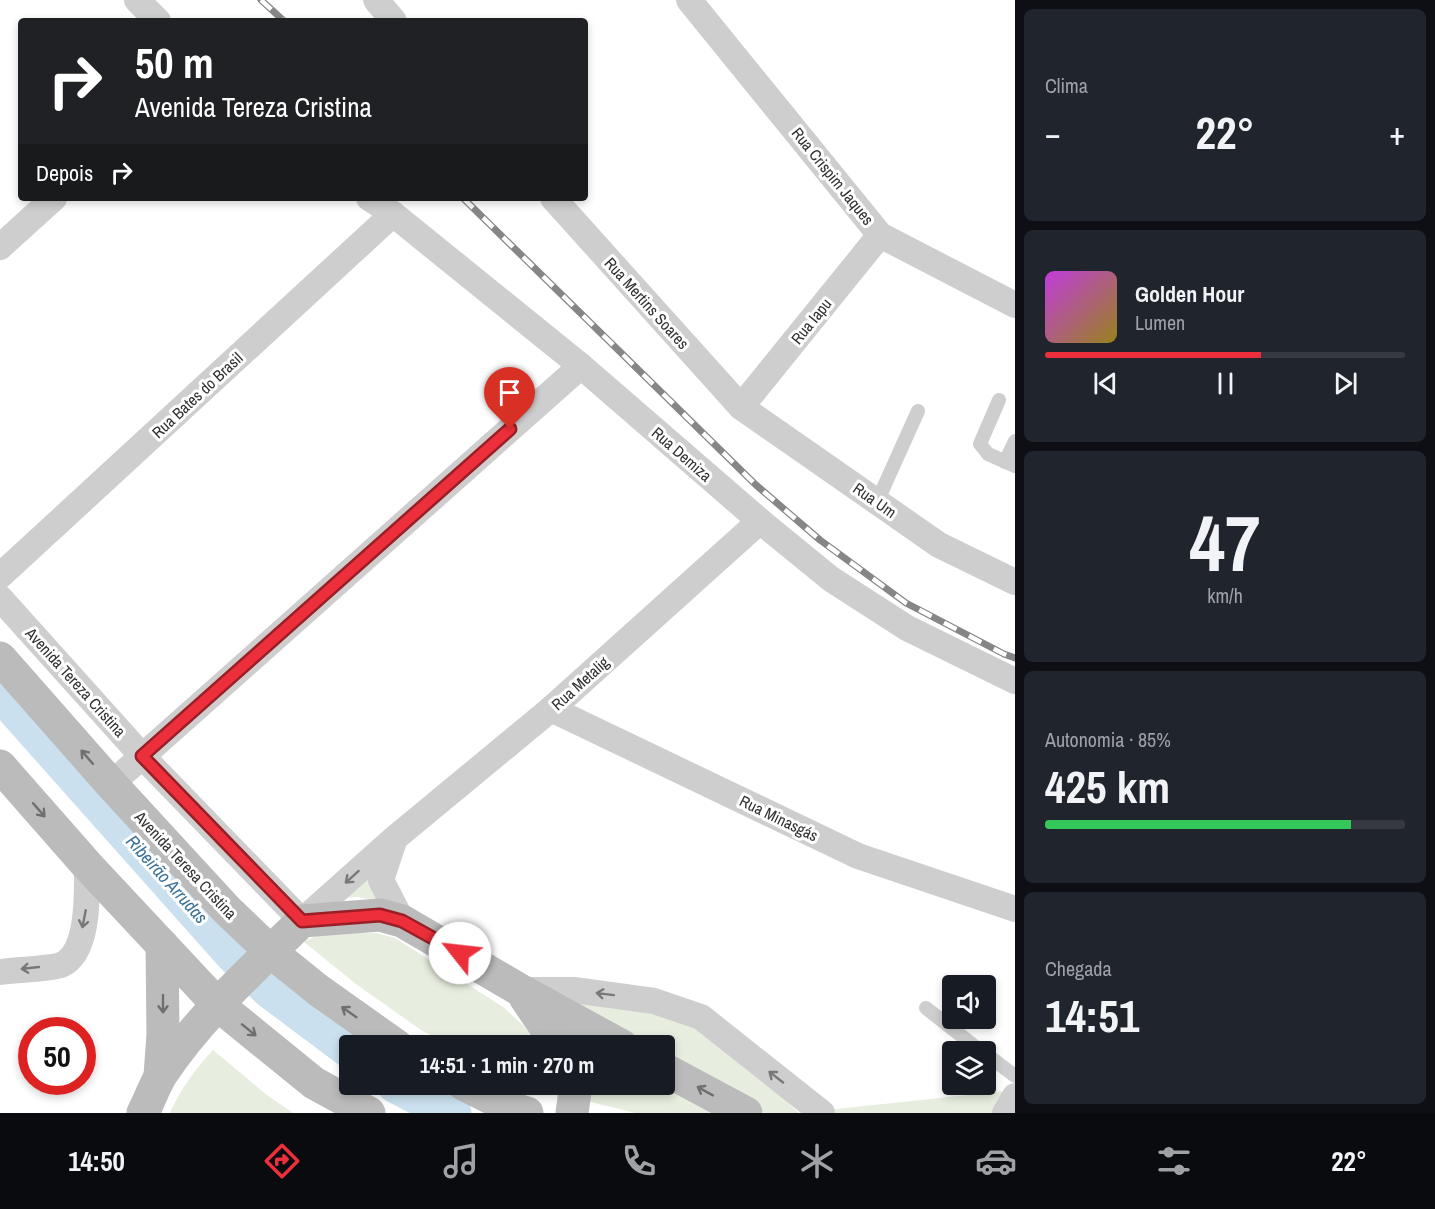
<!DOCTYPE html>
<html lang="pt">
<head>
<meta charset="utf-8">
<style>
  body { margin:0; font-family:"Archivo Narrow",sans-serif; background:#20242c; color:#f1f3f6; height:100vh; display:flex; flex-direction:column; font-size:22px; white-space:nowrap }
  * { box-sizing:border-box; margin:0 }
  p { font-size:20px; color:#9ea1a6 }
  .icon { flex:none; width:33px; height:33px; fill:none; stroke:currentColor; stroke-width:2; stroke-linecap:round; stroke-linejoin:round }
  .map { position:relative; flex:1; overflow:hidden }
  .drawer { display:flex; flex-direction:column; gap:9px; padding:9px; background:#0d0f14; width:420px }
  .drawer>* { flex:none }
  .banner { position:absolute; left:18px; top:18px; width:570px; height:183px; border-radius:6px; box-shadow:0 3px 9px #0003; background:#202124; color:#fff; overflow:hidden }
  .buttons { position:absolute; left:942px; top:975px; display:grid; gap:12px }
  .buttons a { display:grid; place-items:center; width:54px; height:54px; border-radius:6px; background:#171b24; box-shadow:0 3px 9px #0003; font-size:30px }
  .speed { position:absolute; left:18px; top:1017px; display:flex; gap:12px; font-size:30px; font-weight:700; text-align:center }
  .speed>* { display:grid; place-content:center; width:78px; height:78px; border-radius:50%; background:#171b24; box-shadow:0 3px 9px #0003; line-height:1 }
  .speed .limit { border:9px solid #d22; background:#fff; color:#111 }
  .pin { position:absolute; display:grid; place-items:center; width:51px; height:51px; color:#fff; margin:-62px -26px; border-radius:50% 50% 50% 0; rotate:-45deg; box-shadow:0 0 6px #0007 }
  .pin .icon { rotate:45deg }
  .me { position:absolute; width:66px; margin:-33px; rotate:299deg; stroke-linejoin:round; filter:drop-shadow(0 0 4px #0008) }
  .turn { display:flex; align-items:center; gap:21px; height:126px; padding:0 18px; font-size:27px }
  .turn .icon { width:78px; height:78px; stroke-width:2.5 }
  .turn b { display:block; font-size:42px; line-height:51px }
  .then { display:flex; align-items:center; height:57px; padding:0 18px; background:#0003; gap:12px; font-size:22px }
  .big { font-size:45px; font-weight:700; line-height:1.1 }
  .drawer .widget { flex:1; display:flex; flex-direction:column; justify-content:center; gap:9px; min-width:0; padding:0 21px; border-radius:9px; background:#20242c }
  .drawer .dial { align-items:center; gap:0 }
  .dial b { font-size:78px; line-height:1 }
  .song { display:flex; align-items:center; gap:18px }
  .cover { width:72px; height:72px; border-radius:9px; background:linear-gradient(135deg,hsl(290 70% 55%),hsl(50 70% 35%)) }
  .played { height:6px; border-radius:3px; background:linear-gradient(90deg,#ec2f3a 60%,#363941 60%) }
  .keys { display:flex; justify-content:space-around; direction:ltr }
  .heat { display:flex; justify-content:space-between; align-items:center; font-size:33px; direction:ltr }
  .charge { height:9px; border-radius:4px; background:linear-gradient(90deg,#34c759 85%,#363941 0) }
  .trip { position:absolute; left:339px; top:1035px; width:336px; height:60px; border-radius:6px; background:#171b24; box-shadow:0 3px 9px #0003; font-weight:700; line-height:60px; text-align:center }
  .tabs { display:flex; height:96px; justify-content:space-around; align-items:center; background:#090b0e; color:#9ea1a6 }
  .tabs .icon { width:42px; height:42px }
  .tabs .current { color:#ec2f3a }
  .tabs b { font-size:27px; color:#f1f3f6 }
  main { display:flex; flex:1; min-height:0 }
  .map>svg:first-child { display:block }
</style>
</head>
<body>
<main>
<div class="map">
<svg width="1015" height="1113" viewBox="0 0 1015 1113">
  <rect width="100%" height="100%" fill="#fff"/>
  <g fill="#e7eedf">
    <polygon points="380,858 385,902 357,897 331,899"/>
    <path d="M 376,933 L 395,938 L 503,1007 L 523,1025 L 538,1045 L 450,1045 L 421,1030 L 356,984 L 304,942 C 322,929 354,934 376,933 Z"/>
    <polygon points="564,1001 674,1012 726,1044 799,1113 1015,1090 1010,1113 765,1113 665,1059 664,1046 639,1045 561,1004"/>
    <path d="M 213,1050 L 267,1095 L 293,1113 L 170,1113 C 180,1090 196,1068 213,1050 Z"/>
    <polygon points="664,1084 731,1113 635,1113 587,1101 586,1085"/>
  </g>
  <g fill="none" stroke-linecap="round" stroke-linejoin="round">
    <g stroke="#cae0ee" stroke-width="39">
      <polyline points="0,691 234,954 270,989 350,1049"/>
      <polyline points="396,1084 452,1113"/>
    </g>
    <g stroke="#cecece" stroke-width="14">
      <polyline points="999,400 980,444 988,454 1015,466"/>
      <polyline points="1005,462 1015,441"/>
      <polyline points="877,502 918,411"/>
      <polyline points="926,1008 982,1052"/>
      <polyline points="986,1054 1015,1076"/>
    </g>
    <g stroke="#cecece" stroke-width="26">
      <polyline points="137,0 158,21"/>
      <polyline points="376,0 394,21"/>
      <polyline points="689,0 880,235 1015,305"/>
      <polyline points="369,198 393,214 581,366 760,521 831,579 907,628 1015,681"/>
      <polyline points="553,198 741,407 939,545 1015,582"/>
      <polyline points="0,247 54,198"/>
      <polyline points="741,407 880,235"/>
      <polyline points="0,576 393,214"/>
      <polyline points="0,598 142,756 302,921 395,838 551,709 760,521"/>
      <polyline points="551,709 858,856 1015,909"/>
      <polyline points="111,784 581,366"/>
      <polyline points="394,841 381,880 402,921"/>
      <path d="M 0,972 C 13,970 50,969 61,965 C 90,953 87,891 87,865"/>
      <polyline points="520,990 574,990 654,1001 701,1017 822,1113"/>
      <polyline points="1005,1113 1015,1096"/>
    </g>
    <g stroke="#bbb" stroke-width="33">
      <polyline points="0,658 111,784 227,910 271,952 318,990 397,1046"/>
      <polyline points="0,766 87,865 218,1005 314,1083 369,1113"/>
      <polyline points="525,997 558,1046"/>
      <polyline points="664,1069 746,1113"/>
      <polyline points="160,1076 163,1034 162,945"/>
      <polyline points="463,1084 511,1108 527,1113"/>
      <path d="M 143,1113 C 149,1101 154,1087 161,1075 C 199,1017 253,969 302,921 L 380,915 L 402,921 L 520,990 L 622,1046"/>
      <polyline points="572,1113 575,1091 574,1084"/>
    </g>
    <g stroke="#868686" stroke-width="7">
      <g id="rail">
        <polyline points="261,0 284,21"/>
        <polyline points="463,198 756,485 820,540 906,603 1004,654 1015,658"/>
      </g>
    </g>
    <use href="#rail" stroke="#fff" stroke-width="4.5" stroke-dasharray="14" stroke-linecap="butt"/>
  </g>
  <defs><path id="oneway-shaft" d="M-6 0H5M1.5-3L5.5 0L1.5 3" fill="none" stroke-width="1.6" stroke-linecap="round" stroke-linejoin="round" transform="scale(1.5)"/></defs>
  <g stroke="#6f6f6f">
    <use href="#oneway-shaft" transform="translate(87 757) rotate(-131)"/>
    <use href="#oneway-shaft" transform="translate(39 810) rotate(49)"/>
    <use href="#oneway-shaft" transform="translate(163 1004) rotate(90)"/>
    <use href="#oneway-shaft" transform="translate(349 1012) rotate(-145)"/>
    <use href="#oneway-shaft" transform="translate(249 1030) rotate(39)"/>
    <use href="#oneway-shaft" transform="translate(705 1091) rotate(-151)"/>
  </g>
  <g stroke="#787878">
    <use href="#oneway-shaft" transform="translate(352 877) rotate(138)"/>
    <use href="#oneway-shaft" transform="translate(84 919) rotate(101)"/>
    <use href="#oneway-shaft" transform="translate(30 968) rotate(174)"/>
    <use href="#oneway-shaft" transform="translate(605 994) rotate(-173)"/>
    <use href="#oneway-shaft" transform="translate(776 1077) rotate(-142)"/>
  </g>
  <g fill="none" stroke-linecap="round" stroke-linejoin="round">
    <g stroke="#991f26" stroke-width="15">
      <polyline id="route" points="460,953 402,921 380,915 302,921 142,756 510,429"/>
    </g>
    <use href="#route" stroke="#ec2f3a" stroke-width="10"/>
  </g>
  <g text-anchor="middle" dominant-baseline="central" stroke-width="6" stroke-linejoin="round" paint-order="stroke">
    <g font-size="16" fill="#313131" stroke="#fff">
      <text transform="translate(833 176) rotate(51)">Rua Crispim Jaques</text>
      <text transform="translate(647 303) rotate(48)">Rua Mertins Soares</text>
      <text transform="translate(811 321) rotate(-51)">Rua Iapu</text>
      <text transform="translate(197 395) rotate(-43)">Rua Bates do Brasil</text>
      <text transform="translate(682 454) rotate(41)">Rua Demiza</text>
      <text transform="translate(875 500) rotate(35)">Rua Um</text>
      <text transform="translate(76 682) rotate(48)">Avenida Tereza Cristina</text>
      <text transform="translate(580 683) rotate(-42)">Rua Metalig</text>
      <text transform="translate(779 818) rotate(26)">Rua Minasgás</text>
      <text transform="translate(186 865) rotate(47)">Avenida Teresa Cristina</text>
    </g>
    <g font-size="18" font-style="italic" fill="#3b7297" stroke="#fff">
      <text transform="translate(167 879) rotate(48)">Ribeirão Arrudas</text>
    </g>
  </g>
</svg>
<div class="buttons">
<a><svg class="icon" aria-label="sound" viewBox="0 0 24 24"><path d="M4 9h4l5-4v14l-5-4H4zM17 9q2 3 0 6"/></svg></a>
<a><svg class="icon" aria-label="layers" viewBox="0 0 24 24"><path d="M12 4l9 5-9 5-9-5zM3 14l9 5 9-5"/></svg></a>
</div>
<div class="speed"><div class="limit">50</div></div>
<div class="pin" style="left:510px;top:429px;background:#d93025"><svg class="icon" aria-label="arrive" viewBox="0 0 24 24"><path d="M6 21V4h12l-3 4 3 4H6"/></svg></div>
<svg class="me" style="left:460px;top:953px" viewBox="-20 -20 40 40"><circle r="19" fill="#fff"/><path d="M0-13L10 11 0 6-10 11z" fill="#ec2f3a"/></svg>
<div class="trip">14:51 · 1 min · 270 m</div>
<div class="banner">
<div class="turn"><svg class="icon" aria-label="right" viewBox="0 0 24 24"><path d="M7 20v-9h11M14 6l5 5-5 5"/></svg><div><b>50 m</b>Avenida Tereza Cristina</div></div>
<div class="then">Depois<svg class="icon" aria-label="right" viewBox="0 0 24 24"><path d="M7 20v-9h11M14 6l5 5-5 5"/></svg></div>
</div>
</div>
<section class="drawer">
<div class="widget"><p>Clima</p>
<div class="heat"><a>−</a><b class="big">22°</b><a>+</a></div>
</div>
<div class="widget">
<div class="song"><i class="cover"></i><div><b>Golden Hour</b><p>Lumen</p></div></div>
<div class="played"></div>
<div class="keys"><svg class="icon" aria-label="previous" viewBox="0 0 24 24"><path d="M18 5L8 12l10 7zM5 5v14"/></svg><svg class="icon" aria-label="pause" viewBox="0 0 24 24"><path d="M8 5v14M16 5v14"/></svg><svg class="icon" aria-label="next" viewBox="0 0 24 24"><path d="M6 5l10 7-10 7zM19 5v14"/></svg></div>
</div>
<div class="widget dial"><b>47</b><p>km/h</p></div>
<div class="widget"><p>Autonomia · 85%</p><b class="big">425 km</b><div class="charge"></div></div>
<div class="widget"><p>Chegada</p><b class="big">14:51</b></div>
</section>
</main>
<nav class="tabs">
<b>14:50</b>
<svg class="icon current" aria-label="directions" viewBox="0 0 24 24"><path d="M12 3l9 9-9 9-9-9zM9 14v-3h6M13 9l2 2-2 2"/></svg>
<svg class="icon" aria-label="music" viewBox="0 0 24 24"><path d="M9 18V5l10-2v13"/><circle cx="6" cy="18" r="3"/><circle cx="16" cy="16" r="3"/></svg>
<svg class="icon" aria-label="phone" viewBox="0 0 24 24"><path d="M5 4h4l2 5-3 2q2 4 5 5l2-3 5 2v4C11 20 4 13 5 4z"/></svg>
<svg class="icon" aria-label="climate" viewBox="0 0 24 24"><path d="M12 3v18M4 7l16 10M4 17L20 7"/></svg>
<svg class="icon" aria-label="car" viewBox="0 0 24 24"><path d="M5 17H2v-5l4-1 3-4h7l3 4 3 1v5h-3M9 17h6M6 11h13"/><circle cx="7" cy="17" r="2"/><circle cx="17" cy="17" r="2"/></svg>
<svg class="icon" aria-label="filters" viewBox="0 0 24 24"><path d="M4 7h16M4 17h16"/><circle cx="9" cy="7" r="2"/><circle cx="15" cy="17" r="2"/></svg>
<b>22°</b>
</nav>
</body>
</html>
